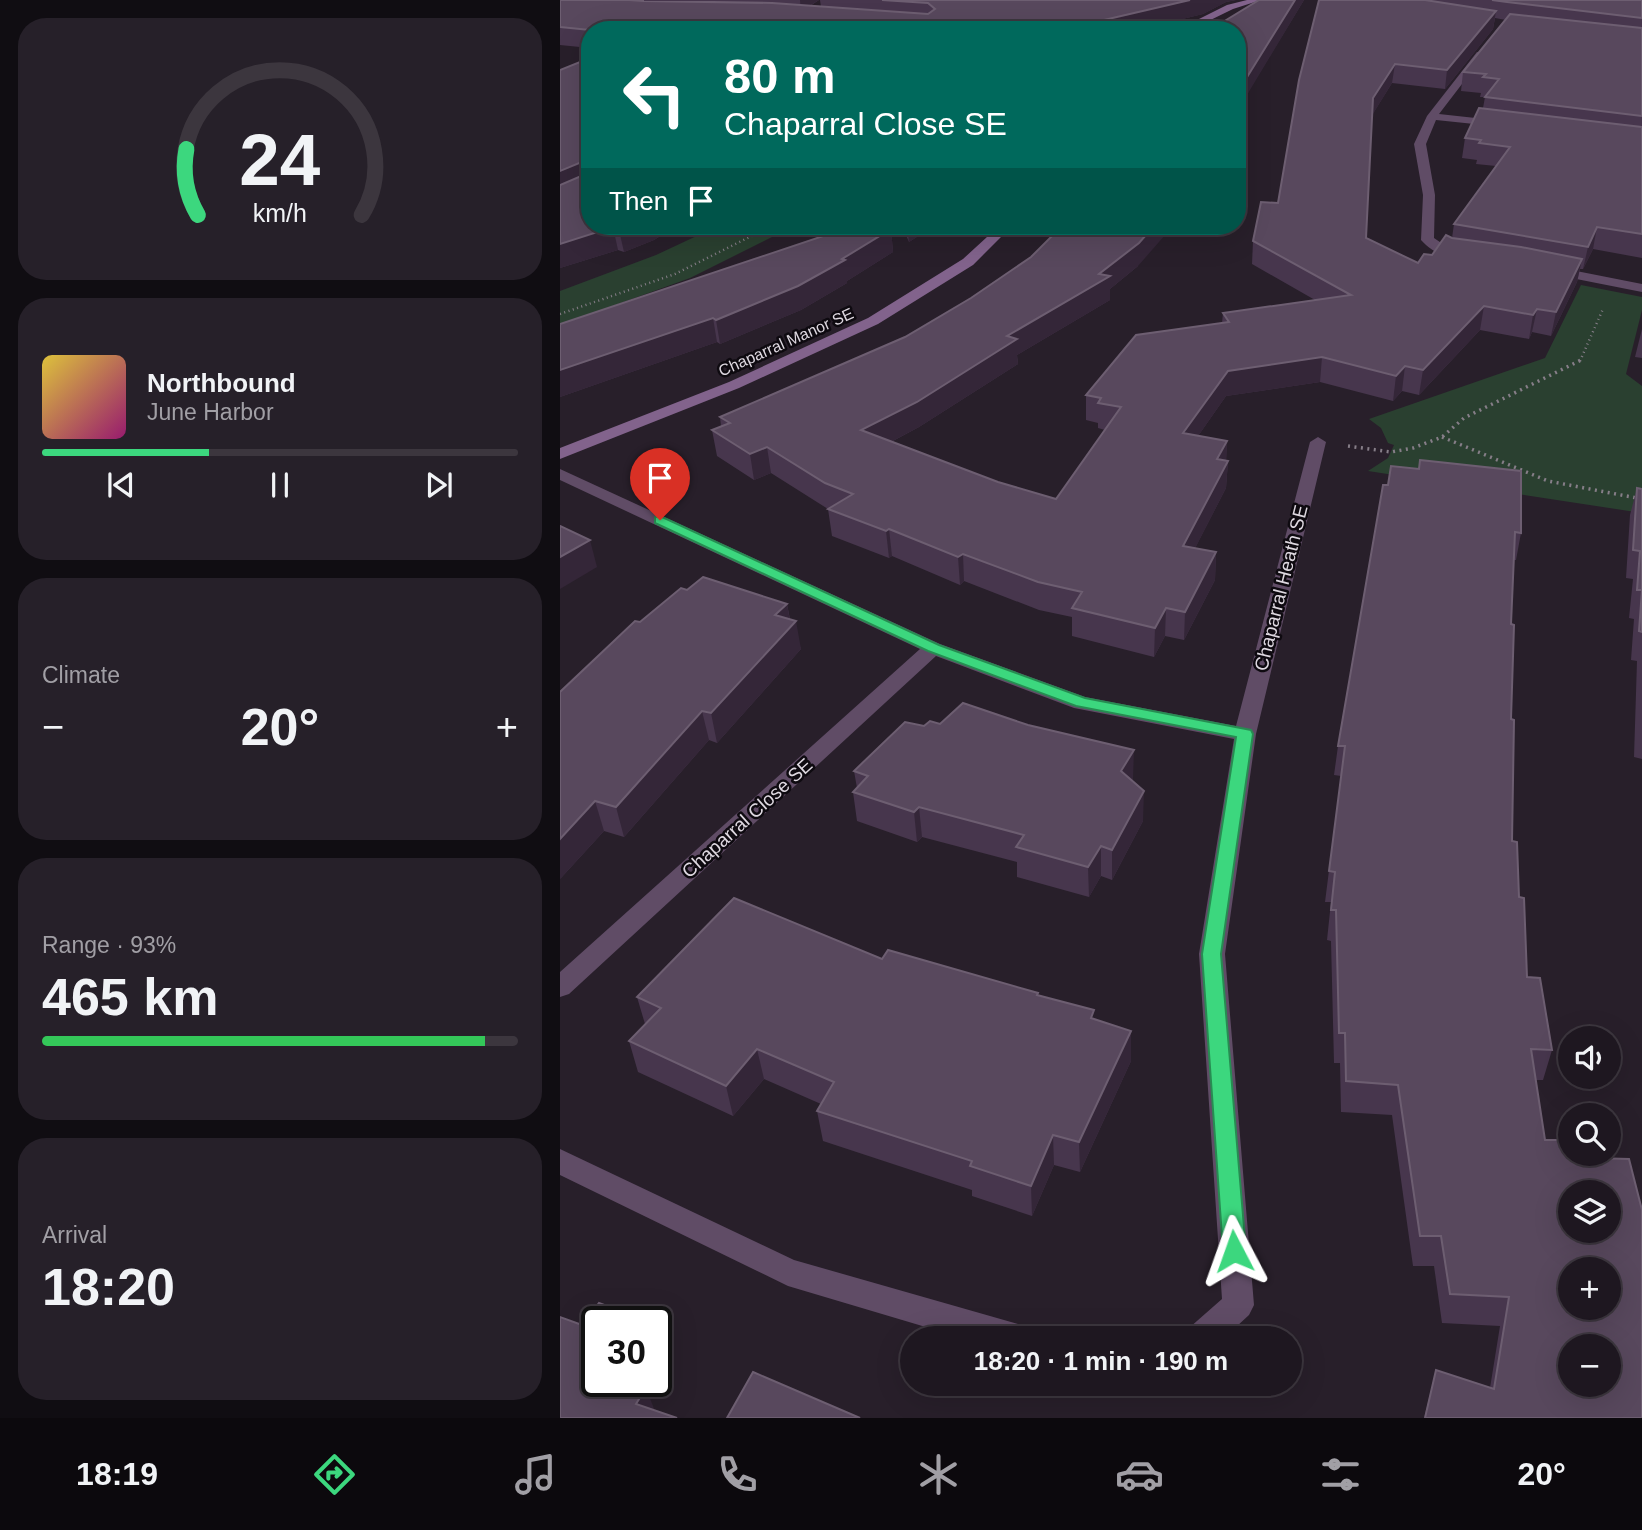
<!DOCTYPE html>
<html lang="en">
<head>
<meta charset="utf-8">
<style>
  body { margin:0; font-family:Arial,sans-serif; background:#262029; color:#f1f3f6; height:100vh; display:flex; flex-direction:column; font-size:26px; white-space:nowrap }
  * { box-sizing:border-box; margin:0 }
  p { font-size:23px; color:#a19fa5 }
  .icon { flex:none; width:38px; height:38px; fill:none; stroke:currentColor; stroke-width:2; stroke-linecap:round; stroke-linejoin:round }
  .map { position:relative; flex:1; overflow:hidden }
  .details { display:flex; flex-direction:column; gap:18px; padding:18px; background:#100d12; width:560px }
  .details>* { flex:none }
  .hud { position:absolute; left:21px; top:21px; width:665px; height:214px; border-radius:28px; box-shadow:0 7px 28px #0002,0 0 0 2px #3c363e; background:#00695c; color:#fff; overflow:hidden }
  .fabs { position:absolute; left:998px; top:1026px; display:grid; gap:14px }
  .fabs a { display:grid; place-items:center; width:63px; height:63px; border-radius:50%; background:#1e1720; box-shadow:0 7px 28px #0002,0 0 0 2px #3c363e; font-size:35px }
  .speed { position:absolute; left:21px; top:1306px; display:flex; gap:14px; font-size:35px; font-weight:700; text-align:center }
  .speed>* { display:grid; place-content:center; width:91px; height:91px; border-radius:50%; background:#1e1720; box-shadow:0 7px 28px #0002,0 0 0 2px #3c363e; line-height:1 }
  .speed .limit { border:4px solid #111; border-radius:10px; background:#fff; color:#111 }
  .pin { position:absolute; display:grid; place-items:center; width:60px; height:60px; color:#fff; margin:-72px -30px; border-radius:50% 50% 50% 0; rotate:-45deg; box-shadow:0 0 7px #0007 }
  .pin .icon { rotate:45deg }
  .me { position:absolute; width:77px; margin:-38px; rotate:356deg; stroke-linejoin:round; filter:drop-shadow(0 0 5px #0008) }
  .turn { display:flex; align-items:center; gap:24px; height:147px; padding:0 28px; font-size:32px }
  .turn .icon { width:91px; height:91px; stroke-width:2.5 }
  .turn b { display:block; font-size:49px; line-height:60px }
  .then { display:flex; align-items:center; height:66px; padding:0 28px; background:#0003; gap:14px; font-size:26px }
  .big { font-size:52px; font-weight:600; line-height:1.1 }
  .details .tile { flex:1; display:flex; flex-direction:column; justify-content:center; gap:10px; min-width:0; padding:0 24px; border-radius:28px; background:#262029 }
  .details .dial { align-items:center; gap:0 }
  .dial svg { height:182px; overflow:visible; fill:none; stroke:#3c363e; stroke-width:7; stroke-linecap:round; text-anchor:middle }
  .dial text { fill:#f1f3f6; stroke:none }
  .song { display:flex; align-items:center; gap:21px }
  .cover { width:84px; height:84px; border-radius:10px; background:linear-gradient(135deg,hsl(50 70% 55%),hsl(320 70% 35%)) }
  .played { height:7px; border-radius:4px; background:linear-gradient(90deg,#3cd77e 35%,#3c363e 35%) }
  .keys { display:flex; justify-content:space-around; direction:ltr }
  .heat { display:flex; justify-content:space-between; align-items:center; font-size:38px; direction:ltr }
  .charge { height:10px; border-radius:5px; background:linear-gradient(90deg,#34c759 93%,#3c363e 0) }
  .trip { position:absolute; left:340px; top:1326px; width:402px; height:70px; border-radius:35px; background:#1e1720; box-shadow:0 7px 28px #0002,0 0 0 2px #3c363e; font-weight:600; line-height:70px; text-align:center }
  .tabs { display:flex; height:112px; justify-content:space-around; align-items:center; background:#0c090d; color:#a19fa5 }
  .tabs .icon { width:49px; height:49px }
  .tabs .selected { color:#3cd77e }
  .tabs b { font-size:32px; color:#f1f3f6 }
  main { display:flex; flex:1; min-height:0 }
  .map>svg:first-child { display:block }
</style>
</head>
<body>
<main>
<section class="details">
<div class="tile dial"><svg viewBox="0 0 100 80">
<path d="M14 69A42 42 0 1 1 86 69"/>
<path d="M14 69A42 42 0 0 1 9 40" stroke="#3cd77e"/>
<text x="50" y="56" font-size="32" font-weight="700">24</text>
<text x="50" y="72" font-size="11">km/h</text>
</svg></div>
<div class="tile">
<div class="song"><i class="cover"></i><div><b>Northbound</b><p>June Harbor</p></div></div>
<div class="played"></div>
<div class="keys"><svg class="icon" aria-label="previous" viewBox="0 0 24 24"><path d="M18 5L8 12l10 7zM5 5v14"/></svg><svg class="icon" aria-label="pause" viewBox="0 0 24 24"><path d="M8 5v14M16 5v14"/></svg><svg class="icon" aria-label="next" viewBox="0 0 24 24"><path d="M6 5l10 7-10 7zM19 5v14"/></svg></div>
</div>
<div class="tile"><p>Climate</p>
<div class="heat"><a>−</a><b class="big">20°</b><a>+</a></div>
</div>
<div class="tile"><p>Range · 93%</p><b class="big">465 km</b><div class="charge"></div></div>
<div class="tile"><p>Arrival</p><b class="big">18:20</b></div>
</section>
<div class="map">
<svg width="1082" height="1418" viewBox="0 0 1082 1418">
  <rect width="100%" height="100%" fill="#281f2a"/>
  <g fill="#2a4030">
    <polygon points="158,226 234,226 130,278 0,325 0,291 96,255"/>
    <polygon points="1021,285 1082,297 1082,310 1066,374 1082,386 1082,513 808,471 828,458 834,445 828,443 821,428 809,419 985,358"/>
  </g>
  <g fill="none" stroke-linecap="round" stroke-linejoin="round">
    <g stroke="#867e88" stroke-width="2.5" stroke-dasharray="1 3.5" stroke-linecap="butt">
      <polyline points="0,314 115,274 212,226"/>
      <polyline points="1020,361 1043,309"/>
    </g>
    <g stroke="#867e88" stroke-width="3.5" stroke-dasharray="2 4.5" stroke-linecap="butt">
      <polyline points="882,437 988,481 1082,499"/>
      <polyline points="788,446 831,452 853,448 882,437 904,418 1021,360"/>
    </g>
    <g fill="#604c66" fill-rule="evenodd">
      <path d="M 917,52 L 925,54 L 879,114 L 943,121 L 949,124 L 943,127 L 876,120 L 866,144 L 875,195 L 874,238 L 893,251 L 909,253 L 909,259 C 891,262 873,253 861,240 L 863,195 L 854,144 L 867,116 Z"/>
      <polygon points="991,266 1082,284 1082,292 986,273 984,270"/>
      <polygon points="758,437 766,442 696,734 665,954 694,1305 689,1315 663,1339 624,1339 629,1328 662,1299 639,954 674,739 514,708 376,656 9,994 0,997 0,972 360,649 0,480 0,469 380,644 525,697 676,726 750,442"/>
      <polygon points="0,1149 234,1260 458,1324 469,1328 474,1339 406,1339 228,1286 0,1175"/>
    </g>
    <g fill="#82638c" fill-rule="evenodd">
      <polygon points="687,0 701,0 673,9 630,30 617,30 667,5"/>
      <polygon points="439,226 452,226 413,265 318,324 179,388 0,459 0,448 169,382 308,318 403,259"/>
    </g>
  </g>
  <g fill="#47364d" fill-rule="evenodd">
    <polygon points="0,0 259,0 250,6 261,7 260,0 676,0 666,2 643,14 577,30 30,30 30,48 0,45"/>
    <polygon points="699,0 744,0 677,110 677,30"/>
    <path d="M 759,0 L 1082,0 L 1082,258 L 1033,249 L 1023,269 L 1020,269 L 1017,282 L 991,336 L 972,332 L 969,339 L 920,330 L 859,395 L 842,391 L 833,401 L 760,382 L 666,396 L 638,436 L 667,441 L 666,461 L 668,461 L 666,488 L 635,548 L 656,552 L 655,580 L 624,640 L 605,636 L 594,657 L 512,636 L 512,617 L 479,610 L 404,581 L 400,585 L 332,556 L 329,558 L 272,536 L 268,509 L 211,473 L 194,480 L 157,456 L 152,430 L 161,426 L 160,417 L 345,337 L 411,298 L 471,257 L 578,266 L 550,289 L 550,300 L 457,355 L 458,364 L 359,427 L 331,442 L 438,482 L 496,499 L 545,430 L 538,428 L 538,423 L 526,420 L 526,395 L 662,323 L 663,313 L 755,300 L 692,264 L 693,241 L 718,203 ZM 935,18 L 946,20 L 903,72 L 901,91 L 921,93 L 920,97 L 925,97 L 923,108 L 905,138 L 902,158 L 917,160 L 916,164 L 936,166 L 894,224 L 892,238 L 872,255 L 858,263 L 806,238 L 812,115 L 832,83 L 885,89 L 933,29 Z"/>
    <polygon points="30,58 116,226 94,240 64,252 58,250 0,268"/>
    <polygon points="342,226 374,226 349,242"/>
    <polygon points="331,229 333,252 287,281 287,283 241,310 160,344 157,342 0,397 0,324"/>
    <polygon points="1082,329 1082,358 1075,357"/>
    <polygon points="823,485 961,533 956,560 954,560 951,624 952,841 967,977 992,1050 983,1080 976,1080 985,1140 1082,1418 864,1418 876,1370 930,1388 940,1326 882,1323 874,1266 853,1266 832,1115 781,1112 780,1063 774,1063 771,941 767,940 771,902 765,902 781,776 774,775 778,746"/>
    <polygon points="1077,488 1082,489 1082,759 1074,757 1077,661 1071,660 1074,619 1069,618 1073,579 1066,578 1070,515"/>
    <polygon points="127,590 227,604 230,619 241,649 157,743 149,740 64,837 44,831 0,879 80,622"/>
    <polygon points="294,771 573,779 572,781 583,821 552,880 541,876 529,897 457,877 457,862 362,837 357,842 297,821 293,792 297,788"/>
    <polygon points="322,959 478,993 478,995 534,1019 571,1031 571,1061 520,1172 494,1165 472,1216 412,1196 412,1190 263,1141 257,1111 261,1104 204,1079 173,1116 78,1072 69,1041 85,1024 77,997"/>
  </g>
  <g fill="#342638">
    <polygon points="240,0 259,0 241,11"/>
    <polygon points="630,0 676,0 666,2 643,14 577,30 501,30"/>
    <polygon points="735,0 744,0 678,110 679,90"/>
    <polygon points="936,11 933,29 885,89 887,70"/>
    <polygon points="835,64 832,83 811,117 813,98"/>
    <polygon points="24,161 29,182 0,194 0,171"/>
    <polygon points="69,226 116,226 94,240 64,252 59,230"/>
    <polygon points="347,226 374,226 349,242"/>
    <polygon points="594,226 613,226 578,266 550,289 550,300 457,355 458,364 359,427 304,456 301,430 447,336 539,274"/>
    <polygon points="53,227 58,250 0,268 0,244"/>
    <polygon points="1037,227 1033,249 1023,269 1028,247"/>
    <polygon points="331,229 333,252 287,281 287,283 241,310 160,344 156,320 282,259"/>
    <polygon points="1022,259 1017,282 991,336 996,312"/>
    <polygon points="924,306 920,330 859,395 863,370"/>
    <polygon points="977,309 972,332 969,339 973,315"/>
    <polygon points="153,318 157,342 0,397 0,370"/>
    <polygon points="762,357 760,382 666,396 622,459 623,433 668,371"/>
    <polygon points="845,366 842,391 833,401 836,376"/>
    <polygon points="667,441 666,465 668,461 666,488 622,574 623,546 657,459"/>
    <polygon points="207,447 211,473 194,480 190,454"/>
    <polygon points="329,529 332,556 329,558 326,531"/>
    <polygon points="30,540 37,567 0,589 0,557"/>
    <polygon points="656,552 655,580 624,640 625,612"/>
    <polygon points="403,554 404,581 400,585 398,557"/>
    <polygon points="227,604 231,627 236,621 241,649 157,743 151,713 215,615"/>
    <polygon points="606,608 605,636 594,657 595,628"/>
    <polygon points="142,711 149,740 64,837 56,807"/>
    <polygon points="574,750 573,779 561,801 561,771"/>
    <polygon points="584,791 583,821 552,880 552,850"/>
    <polygon points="35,801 44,831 0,879 0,839"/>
    <polygon points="359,807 362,837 357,842 354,812"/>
    <polygon points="541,846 541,876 529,897 528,867"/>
    <polygon points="571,1031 571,1061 520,1172 519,1142"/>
    <polygon points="197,1049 204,1079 173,1116 166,1086"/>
    <polygon points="493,1135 494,1165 472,1216 471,1186"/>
    <polygon points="103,1328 113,1357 89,1396 97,1416 76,1404 70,1381 96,1381 96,1338"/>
  </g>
  <g fill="#58485d" stroke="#6d5e71" stroke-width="2" fill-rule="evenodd">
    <polygon points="0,0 69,0 84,1 212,3 368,14 375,9 368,3 322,0 630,0 501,30 30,30 0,27"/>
    <polygon points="699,0 735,0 679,90 677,90 677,30 650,30"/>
    <polygon points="759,0 865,0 936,11 887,70 835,64 813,98 806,238 858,263 864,254 872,255 886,235 892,238 961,247 1022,259 996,312 977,309 973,315 924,306 863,370 845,366 836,376 762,357 668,371 623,433 667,441 657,459 668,461 623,546 656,552 625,612 606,608 595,628 512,608 522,592 478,582 403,554 398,557 329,529 326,531 268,509 293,494 265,483 207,447 190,454 152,430 170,423 160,417 345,337 411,298 471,257 502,226 594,226 579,243 539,274 550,276 447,336 457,339 357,402 301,430 438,482 496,499 561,407 538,403 541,398 526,395 576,335 669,322 663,313 791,295 693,241 701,202 718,203 739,80"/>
    <polygon points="932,0 1082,0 1082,18 947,2"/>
    <polygon points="950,14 1082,28 1082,116 925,97 939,79 923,77 926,74 903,72"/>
    <polygon points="30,58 30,226 69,226 59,230 53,227 0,244 0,185 26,174 28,161 24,161 0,171 0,70"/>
    <polygon points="919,108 1082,127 1082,234 1037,227 1028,247 894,224 950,147 919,143 921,140 905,138"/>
    <polygon points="293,226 330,226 331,229 282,259 285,260 238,286 156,320 153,318 0,370 0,324"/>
    <path d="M 860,460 L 961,471 L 961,533 L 955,532 L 951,624 L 954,625 L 951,719 L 954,720 L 952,841 L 957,842 L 959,897 L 964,898 L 967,977 L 980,978 L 992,1050 L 971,1049 L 985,1140 L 1010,1140 L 1010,1153 L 1031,1153 L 1032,1158 L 1069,1159 L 1082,1210 L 1082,1418 L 865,1418 L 876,1370 L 934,1389 L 949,1297 L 890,1294 L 881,1236 L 860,1236 L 838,1085 L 786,1081 L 785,1033 L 779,1033 L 776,910 L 771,910 L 775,872 L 769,871 L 785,746 L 778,746 L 823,485 L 828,485 L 831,466 L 859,469 ZM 1010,1192 L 1048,1192 L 1048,1230 L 1010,1230 ZM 1010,1269 L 1048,1269 L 1048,1307 L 1010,1307 ZM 1010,1346 L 1048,1346 L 1048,1384 L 1010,1384 Z"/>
    <polygon points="1077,488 1082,489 1082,632 1079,631 1082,590 1077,590 1080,551 1073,550"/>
    <polygon points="0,526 30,540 0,557"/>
    <polygon points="143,577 227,604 215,615 236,621 151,713 142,711 56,807 35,801 0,839 0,692 75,621 80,622 121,588 127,590"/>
    <polygon points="403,703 468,725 574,750 561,771 584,791 552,850 541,846 528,867 456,847 464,835 359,807 354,812 293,792 308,776 294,771 345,722 364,726 370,721 380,724"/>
    <polygon points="174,898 322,959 328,950 478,993 477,995 534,1010 531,1018 571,1031 519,1142 493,1135 471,1186 410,1166 412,1161 257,1111 274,1082 197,1049 166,1086 69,1041 101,1008 77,997"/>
    <polygon points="39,1303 86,1321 37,1321 37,1381 70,1381 86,1388 76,1404 117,1418 0,1418 0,1317 22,1325"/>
    <polygon points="96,1325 103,1328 96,1338"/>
    <polygon points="193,1372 300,1418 167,1418"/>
  </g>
  <polygon fill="#3cd77e" stroke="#278c52" stroke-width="2" points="100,516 379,645 525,698 691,730 693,734 661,954 686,1251 682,1259 674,1262 666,1259 663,1251 642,954 676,737 516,706 368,651 95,523 95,517"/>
  <g text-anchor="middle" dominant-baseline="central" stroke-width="5" stroke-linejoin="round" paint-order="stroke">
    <g font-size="16" fill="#ded8e0" stroke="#0e0a10">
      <text transform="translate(226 342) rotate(-24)">Chaparral Manor SE</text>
    </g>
    <g font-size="19" fill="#ded8e0" stroke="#0e0a10">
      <text transform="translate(721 588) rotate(-76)">Chaparral Heath SE</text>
      <text transform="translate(187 818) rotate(-42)">Chaparral Close SE</text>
    </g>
  </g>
</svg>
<div class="fabs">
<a><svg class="icon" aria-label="sound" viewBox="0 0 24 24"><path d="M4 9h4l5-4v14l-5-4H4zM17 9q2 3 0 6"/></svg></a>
<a><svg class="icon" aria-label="search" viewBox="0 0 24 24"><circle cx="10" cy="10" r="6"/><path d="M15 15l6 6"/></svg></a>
<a><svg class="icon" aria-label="layers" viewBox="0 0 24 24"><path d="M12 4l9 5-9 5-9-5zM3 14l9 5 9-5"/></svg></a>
<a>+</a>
<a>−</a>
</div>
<div class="speed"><div class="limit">30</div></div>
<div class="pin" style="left:100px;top:520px;background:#d93025"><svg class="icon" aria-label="arrive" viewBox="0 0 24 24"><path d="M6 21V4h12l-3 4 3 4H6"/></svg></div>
<svg class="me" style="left:674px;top:1251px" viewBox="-20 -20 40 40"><path d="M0-17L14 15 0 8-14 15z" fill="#3cd77e" stroke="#fff" stroke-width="4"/></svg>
<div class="trip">18:20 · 1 min · 190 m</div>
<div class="hud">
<div class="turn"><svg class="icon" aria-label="left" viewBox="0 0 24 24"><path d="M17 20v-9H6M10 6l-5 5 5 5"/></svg><div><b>80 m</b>Chaparral Close SE</div></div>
<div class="then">Then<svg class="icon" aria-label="arrive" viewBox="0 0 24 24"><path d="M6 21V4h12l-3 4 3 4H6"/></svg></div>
</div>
</div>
</main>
<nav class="tabs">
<b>18:19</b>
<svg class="icon selected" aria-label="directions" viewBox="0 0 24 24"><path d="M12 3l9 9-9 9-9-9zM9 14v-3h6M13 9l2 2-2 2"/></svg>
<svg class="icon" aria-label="music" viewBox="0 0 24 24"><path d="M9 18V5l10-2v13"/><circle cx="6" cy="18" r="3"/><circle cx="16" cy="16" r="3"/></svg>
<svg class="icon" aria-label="phone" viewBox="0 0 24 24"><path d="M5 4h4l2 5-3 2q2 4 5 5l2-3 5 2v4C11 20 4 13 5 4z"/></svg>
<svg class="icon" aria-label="climate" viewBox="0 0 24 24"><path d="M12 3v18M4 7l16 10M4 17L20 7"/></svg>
<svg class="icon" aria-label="car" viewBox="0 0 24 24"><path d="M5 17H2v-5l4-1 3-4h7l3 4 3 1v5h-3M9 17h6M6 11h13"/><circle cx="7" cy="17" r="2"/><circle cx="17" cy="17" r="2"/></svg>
<svg class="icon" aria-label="filters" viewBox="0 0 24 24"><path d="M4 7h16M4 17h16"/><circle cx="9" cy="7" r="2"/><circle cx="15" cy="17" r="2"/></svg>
<b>20°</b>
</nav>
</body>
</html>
